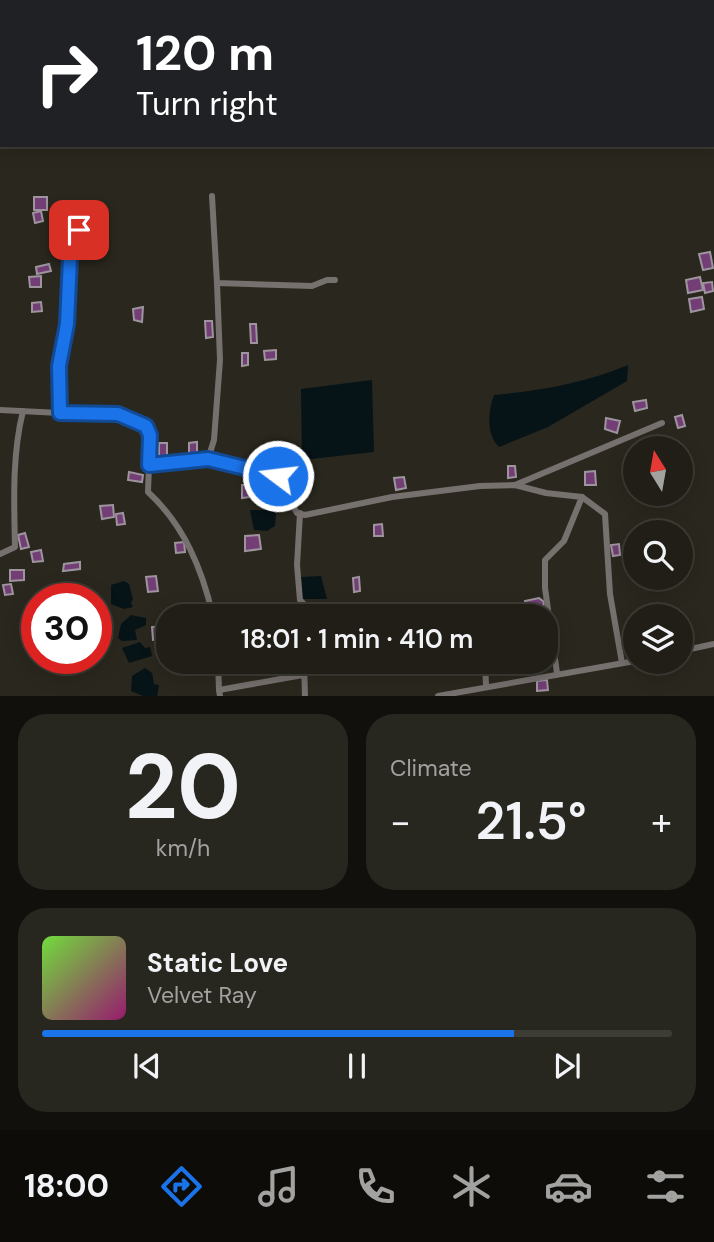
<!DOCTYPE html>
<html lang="en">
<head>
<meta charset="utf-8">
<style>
  body { margin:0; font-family:"DM Sans",sans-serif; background:#28271f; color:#f1f3f6; height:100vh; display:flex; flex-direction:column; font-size:26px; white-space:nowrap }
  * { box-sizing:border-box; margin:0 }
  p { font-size:23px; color:#a2a2a1 }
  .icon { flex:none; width:38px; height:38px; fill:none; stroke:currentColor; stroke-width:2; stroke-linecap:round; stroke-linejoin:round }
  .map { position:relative; height:696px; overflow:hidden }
  .drawer { display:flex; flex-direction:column; gap:18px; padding:18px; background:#12100c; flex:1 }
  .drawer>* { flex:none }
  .banner { position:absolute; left:0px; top:0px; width:714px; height:147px; box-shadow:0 4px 18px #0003,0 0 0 2px #3d3c35; background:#202124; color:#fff; overflow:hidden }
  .needle { width:46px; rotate:349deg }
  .controls { position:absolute; left:623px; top:436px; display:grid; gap:14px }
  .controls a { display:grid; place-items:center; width:70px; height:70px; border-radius:50%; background:#201e16; box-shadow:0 4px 18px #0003,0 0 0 2px #3d3c35; font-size:35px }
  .speed { position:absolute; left:21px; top:583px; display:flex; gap:14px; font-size:35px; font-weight:700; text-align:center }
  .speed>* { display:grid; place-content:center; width:91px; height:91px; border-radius:50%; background:#201e16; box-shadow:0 4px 18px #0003,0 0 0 2px #3d3c35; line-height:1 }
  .speed .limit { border:10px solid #d22; background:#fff; color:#111 }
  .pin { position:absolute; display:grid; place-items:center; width:60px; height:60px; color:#fff; margin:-30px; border-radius:14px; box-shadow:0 4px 10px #0006 }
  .me { position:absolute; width:77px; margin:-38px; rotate:285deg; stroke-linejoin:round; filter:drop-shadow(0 0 5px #0008) }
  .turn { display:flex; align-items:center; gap:24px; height:147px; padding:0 21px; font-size:32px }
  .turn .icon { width:91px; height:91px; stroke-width:2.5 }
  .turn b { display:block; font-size:49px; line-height:60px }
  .big { font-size:52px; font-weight:600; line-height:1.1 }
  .drawer .card { flex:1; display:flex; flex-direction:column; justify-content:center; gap:10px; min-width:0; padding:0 24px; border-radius:28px; background:#28271f }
  .drawer .dial { align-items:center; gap:0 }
  .dial b { font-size:91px; line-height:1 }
  .song { display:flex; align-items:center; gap:21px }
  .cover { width:84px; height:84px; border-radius:10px; background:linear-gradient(135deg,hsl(100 70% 55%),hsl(320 70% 35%)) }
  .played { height:7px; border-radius:4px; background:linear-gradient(90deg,#1a73e8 75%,#3d3c35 75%) }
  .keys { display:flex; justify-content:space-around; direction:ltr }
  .heat { display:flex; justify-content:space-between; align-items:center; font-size:38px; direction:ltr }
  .drawer .tiles { flex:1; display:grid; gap:18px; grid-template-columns:1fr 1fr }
  .card:last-child { grid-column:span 2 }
  .trip { position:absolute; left:156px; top:604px; width:402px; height:70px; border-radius:28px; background:#201e16; box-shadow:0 4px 18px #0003,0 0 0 2px #3d3c35; font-weight:600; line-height:70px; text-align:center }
  .tab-bar { display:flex; height:112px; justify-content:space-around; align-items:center; background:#0d0c09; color:#a2a2a1 }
  .tab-bar .icon { width:49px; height:49px }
  .tab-bar .selected { color:#1a73e8 }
  .tab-bar b { font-size:32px; color:#f1f3f6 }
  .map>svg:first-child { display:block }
</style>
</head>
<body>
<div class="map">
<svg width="714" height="696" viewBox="0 0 714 696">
  <rect width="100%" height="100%" fill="#2a281e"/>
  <g fill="#061317">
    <path d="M 628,365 L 627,381 L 548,427 L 499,447 C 486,435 488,410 494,395 C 539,391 585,383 628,365 Z"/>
    <polygon points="372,380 374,452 302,460 301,389"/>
    <polygon points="250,510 272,510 276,514 275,526 267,531 254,530"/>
    <polygon points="321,576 327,599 302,599 301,577"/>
    <polygon points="124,581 129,584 133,599 131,603 133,607 124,609 111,604 111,585"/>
    <polygon points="131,615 146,618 146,625 135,630 137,640 122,641 118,638 121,624"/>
    <polygon points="140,642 145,648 150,647 152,656 129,663 122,648"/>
    <polygon points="145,668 152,673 154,684 159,685 157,696 143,696 131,691 132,676"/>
  </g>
  <g fill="#723e75" stroke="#9d949d" stroke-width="2">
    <rect x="34" y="197" width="13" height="13"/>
    <polygon points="41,211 43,221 35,223 33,213"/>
    <rect x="52" y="211" width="8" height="11"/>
    <polygon points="86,229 99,230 98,240 86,239"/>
    <polygon points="710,252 713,268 703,270 699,254"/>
    <polygon points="49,264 51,271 37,274 36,267"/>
    <polygon points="41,276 41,287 30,287 29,277"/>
    <polygon points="700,277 703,290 688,293 686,280"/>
    <polygon points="712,282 713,291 705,293 703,283"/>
    <polygon points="702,297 704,309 691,312 689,299"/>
    <polygon points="41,302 42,311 32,312 32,303"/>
    <polygon points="143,307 142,322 134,320 133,309"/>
    <polygon points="205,321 212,321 213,337 206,338"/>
    <polygon points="250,324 256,324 257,343 251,343"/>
    <polygon points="276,350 276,359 265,360 264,351"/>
    <polygon points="242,353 248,353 248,365 242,366"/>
    <polygon points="646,400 647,408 635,411 633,402"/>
    <polygon points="682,415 685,426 678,428 675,417"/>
    <polygon points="606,418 620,421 617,433 605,429"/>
    <polygon points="197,442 197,453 189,454 189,443"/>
    <rect x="159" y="443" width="8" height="13"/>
    <polygon points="508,466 515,466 516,477 508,478"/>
    <polygon points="595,471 596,485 585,485 585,472"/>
    <polygon points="129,472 143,475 142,482 128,480"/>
    <polygon points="404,477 406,488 396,490 394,478"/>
    <polygon points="242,485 249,485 250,497 242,498"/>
    <polygon points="113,505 114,517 102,519 100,506"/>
    <polygon points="123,513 125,524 117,525 116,514"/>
    <polygon points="382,524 383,536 374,536 374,525"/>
    <polygon points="25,533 29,547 21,549 18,535"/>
    <polygon points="259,535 261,549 245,551 245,536"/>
    <polygon points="184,542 185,552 176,553 175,543"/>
    <polygon points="619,544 620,555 613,556 611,545"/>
    <polygon points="41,550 43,561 33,562 31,552"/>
    <polygon points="80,562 80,569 63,571 64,564"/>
    <polygon points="10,570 24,570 24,580 10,581"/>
    <polygon points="156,576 158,591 148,592 146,577"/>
    <polygon points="359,577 360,591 354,592 353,578"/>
    <polygon points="11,584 13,594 5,595 3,585"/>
    <polygon points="539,598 544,602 542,611 527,608 525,601"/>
    <polygon points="480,606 481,616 472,616 471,607"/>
    <polygon points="160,626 161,639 153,640 152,627"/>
    <polygon points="284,662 296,662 297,672 286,674"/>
    <polygon points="531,662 542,662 543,669 532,670"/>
    <polygon points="547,680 548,690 537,691 537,681"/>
  </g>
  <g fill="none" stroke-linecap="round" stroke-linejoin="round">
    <g stroke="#76706f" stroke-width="6">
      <polyline points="212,196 217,283 312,286 327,280 335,280"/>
      <path d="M 0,410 L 60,413 C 59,382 62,357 66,327 C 71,293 69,263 79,230"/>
      <polyline points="60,413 118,414 146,426 150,435 149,465 208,459 291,482 292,504 297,513 305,515 392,497 480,486 515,485 546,493 582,497 564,541 545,560 545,588 557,673"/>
      <polyline points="208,459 214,440 220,360 217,283"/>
      <path d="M 149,465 L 148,492 C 184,525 202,569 213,616"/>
      <polyline points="515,485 662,423"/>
      <polyline points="582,497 605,514 610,594 622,663"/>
      <polyline points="300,513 297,565 300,600 306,606 307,616"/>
      <path d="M 0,554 L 15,547 C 14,502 12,455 23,411"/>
      <polyline points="681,651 714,644"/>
      <polyline points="218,662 219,690"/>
      <polyline points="304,662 305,696"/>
      <polyline points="485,662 486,685"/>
      <polyline points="220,696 219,690 303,675"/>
      <polyline points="438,696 635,661"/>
    </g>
  </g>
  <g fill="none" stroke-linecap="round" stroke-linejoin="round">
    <g stroke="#114b97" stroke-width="18">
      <polyline id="route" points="79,230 70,258 67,324 59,366 60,413 118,414 146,426 150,435 149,465 208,459 278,476"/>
    </g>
    <use href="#route" stroke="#1a73e8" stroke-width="12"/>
  </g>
</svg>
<div class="controls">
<a><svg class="needle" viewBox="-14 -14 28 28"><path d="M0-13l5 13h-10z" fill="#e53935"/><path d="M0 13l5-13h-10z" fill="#a2a2a1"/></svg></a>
<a><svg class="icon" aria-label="search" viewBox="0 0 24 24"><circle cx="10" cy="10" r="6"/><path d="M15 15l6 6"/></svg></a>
<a><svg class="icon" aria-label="layers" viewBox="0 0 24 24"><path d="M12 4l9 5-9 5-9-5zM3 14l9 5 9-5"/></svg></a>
</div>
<div class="speed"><div class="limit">30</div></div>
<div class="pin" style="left:79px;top:230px;background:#d93025"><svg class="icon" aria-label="arrive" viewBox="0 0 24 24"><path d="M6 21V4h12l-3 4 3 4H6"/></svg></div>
<svg class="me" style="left:278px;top:476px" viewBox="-20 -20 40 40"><circle r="17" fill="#1a73e8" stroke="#fff" stroke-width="3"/><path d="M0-11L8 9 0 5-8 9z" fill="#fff"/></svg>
<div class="trip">18:01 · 1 min · 410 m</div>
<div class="banner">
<div class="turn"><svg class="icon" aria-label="right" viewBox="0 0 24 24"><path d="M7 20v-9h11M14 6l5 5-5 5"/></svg><div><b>120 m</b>Turn right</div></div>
</div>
</div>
<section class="drawer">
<div class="tiles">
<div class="card dial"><b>20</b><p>km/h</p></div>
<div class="card"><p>Climate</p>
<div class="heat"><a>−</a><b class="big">21.5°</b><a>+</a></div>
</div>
<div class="card">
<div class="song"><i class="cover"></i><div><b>Static Love</b><p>Velvet Ray</p></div></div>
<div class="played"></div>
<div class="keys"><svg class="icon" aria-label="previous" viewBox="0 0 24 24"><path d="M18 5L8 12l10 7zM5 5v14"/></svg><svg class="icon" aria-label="pause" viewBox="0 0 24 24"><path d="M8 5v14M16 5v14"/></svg><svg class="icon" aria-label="next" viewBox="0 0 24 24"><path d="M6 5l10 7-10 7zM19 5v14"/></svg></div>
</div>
</div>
</section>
<nav class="tab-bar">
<b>18:00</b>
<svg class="icon selected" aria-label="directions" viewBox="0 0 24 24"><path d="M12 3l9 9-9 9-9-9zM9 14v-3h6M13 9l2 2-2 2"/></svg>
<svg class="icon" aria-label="music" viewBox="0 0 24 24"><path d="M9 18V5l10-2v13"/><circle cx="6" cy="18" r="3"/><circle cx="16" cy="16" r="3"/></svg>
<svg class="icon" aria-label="phone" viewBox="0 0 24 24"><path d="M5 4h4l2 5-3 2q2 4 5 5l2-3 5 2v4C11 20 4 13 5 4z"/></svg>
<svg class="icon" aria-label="climate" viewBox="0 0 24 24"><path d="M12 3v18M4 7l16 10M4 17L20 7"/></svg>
<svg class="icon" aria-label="car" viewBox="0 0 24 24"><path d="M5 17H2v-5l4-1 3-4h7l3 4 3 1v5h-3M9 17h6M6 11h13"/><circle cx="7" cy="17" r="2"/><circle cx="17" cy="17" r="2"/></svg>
<svg class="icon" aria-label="filters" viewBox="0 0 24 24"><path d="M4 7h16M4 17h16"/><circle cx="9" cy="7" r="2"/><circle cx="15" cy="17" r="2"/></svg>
</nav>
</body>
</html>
